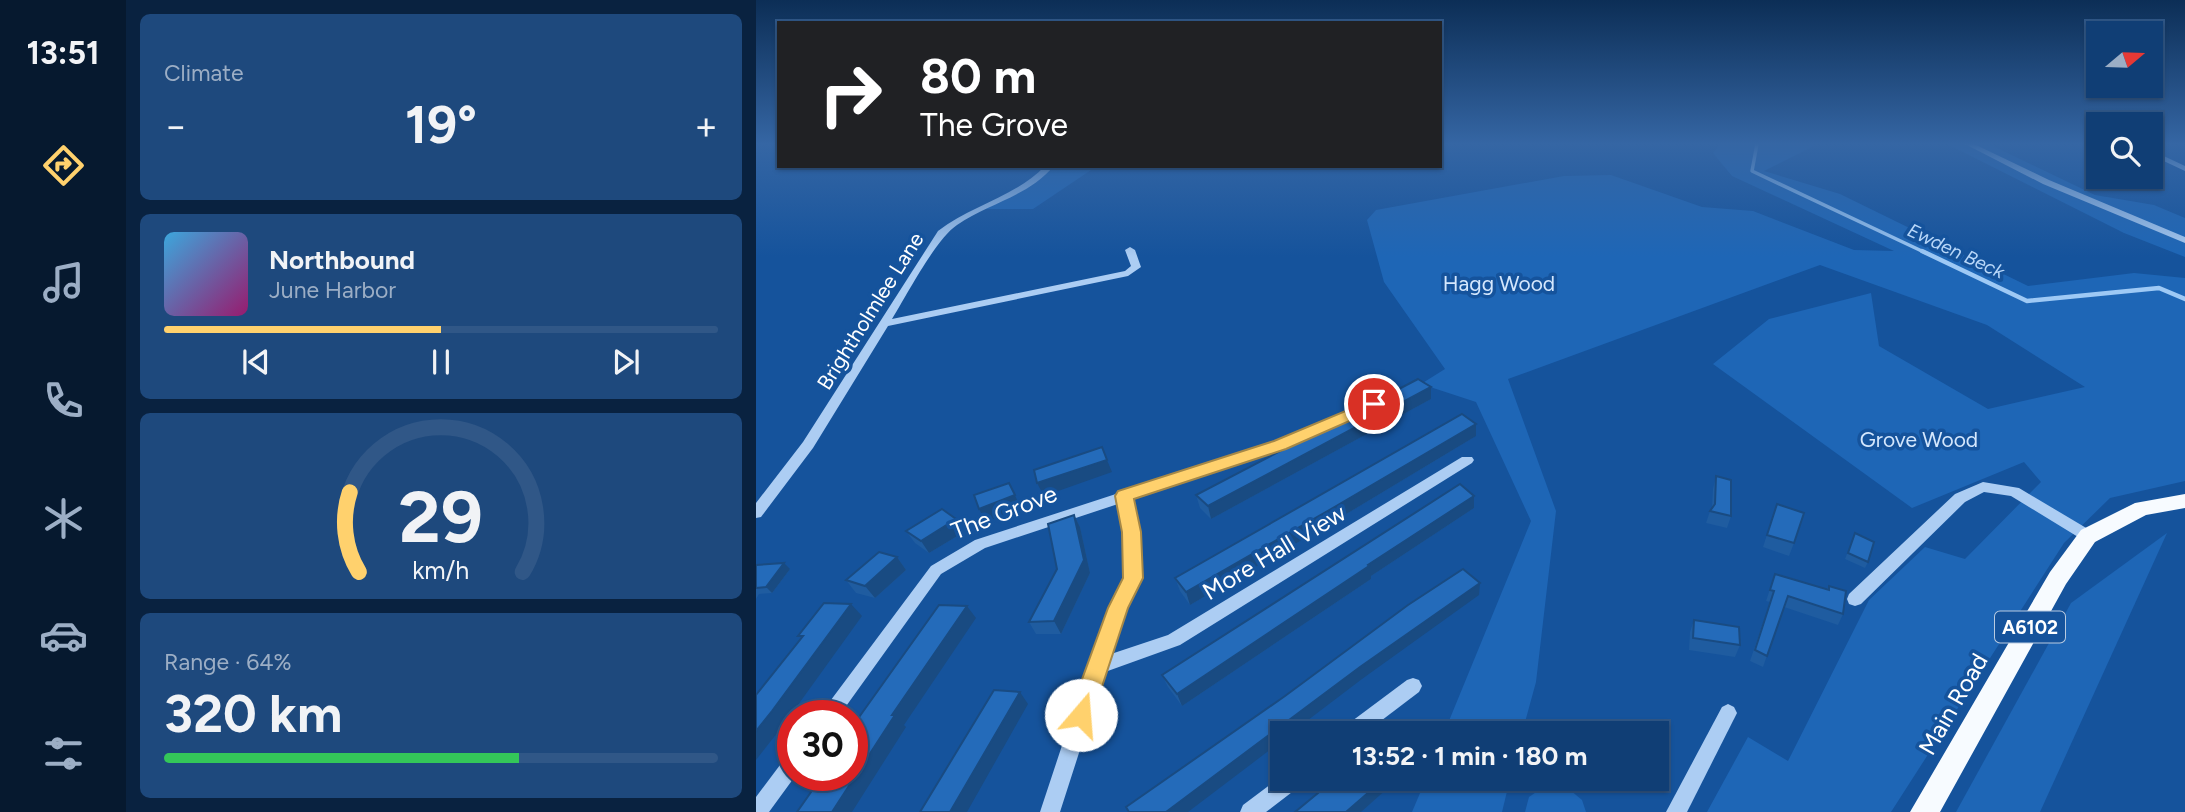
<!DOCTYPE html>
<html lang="en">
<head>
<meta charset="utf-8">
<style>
  body { margin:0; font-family:Figtree,sans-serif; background:#1e497d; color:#f1f3f6; height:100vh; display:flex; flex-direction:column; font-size:26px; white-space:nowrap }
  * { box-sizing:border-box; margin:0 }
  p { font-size:23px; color:#9caec5 }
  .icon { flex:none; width:38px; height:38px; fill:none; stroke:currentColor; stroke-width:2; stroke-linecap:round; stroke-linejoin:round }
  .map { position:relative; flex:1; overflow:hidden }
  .panel { display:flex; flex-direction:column; gap:14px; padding:14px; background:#092240; width:630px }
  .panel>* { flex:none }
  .hud { position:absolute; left:21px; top:21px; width:665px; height:147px; border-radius:0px; box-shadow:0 2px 5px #0004,0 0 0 2px #305787; background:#202124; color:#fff; overflow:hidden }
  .needle { width:46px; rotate:71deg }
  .fabs { position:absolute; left:1330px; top:21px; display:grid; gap:14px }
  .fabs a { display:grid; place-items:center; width:77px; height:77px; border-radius:0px; background:#103e75; box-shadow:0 2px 5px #0004,0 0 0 2px #305787; font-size:35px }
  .speed { position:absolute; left:21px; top:700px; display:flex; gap:14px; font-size:35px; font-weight:700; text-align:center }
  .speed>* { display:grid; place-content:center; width:91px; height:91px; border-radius:50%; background:#103e75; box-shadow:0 2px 5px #0004,0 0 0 2px #305787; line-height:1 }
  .speed .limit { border:10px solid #d22; background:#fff; color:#111 }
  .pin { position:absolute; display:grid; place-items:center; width:60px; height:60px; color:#fff; margin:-30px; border:4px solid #fff; border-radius:50%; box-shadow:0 2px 7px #0007 }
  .me { position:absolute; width:77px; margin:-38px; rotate:18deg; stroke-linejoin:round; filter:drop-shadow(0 0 5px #0008) }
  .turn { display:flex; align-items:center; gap:24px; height:147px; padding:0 28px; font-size:32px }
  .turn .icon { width:91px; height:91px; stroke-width:2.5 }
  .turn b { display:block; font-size:49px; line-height:60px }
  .big { font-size:52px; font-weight:700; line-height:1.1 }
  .panel .widget { flex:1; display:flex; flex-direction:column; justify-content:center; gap:10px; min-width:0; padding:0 24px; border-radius:10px; background:#1e497d }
  .panel .dial { align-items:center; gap:0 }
  .dial svg { height:182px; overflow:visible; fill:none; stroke:#305787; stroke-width:7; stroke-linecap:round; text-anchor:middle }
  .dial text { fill:#f1f3f6; stroke:none }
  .song { display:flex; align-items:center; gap:21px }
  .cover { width:84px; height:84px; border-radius:10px; background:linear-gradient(135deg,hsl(200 70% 55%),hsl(320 70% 35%)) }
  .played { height:7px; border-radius:4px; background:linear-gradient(90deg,#ffd16d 50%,#305787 50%) }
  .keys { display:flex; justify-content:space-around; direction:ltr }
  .heat { display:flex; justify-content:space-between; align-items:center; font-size:38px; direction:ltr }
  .charge { height:10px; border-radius:5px; background:linear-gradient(90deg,#34c759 64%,#305787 0) }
  .trip { position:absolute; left:514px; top:721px; width:399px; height:70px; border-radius:0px; background:#103e75; box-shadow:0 2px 5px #0004,0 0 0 2px #305787; font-weight:700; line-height:70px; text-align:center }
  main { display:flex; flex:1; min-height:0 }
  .dock { display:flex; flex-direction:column; width:126px; justify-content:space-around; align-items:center; background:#06192f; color:#9caec5 }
  .dock .icon { width:49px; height:49px }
  .dock .active { color:#ffd16d }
  .dock b { font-size:32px; color:#f1f3f6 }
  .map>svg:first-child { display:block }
</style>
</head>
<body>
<main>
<nav class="dock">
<b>13:51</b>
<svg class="icon active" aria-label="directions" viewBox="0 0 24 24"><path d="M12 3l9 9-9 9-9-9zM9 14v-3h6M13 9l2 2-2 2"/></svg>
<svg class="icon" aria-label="music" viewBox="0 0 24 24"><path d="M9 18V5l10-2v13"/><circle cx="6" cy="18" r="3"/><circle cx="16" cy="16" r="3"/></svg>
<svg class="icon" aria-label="phone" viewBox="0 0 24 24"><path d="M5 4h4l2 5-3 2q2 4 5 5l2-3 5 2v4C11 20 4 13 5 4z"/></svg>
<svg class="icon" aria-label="climate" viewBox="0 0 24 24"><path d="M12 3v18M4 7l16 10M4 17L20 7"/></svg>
<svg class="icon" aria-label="car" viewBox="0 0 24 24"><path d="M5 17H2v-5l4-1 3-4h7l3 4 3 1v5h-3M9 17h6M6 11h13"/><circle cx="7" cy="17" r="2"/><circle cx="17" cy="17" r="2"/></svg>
<svg class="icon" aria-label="filters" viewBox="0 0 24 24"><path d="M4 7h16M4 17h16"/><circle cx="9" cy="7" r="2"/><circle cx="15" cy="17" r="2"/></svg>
</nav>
<section class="panel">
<div class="widget"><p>Climate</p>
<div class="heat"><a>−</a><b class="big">19°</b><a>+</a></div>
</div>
<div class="widget">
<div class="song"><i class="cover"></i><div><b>Northbound</b><p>June Harbor</p></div></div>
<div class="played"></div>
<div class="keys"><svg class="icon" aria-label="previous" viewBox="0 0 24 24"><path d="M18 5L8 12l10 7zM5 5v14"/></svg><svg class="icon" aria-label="pause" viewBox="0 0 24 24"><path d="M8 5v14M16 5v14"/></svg><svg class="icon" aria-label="next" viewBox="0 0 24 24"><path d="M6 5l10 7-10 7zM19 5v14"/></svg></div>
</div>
<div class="widget dial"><svg viewBox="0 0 100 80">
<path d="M14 69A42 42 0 1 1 86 69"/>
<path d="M14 69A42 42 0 0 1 10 34" stroke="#ffd16d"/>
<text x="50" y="56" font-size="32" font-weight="700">29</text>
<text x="50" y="72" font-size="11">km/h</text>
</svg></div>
<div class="widget"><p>Range · 64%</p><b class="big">320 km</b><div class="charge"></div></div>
</section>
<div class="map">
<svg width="1429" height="812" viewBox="0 0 1429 812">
  <rect width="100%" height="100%" fill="#15539c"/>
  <g fill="#1e66b6">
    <polygon points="964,144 1055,144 1058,146 1008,171 1084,194 1272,286 1378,273 1429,278 1429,481 1354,498 1308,543 1135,812 951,812 992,737 1032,761 1113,600 1169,547 1209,559 1285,482 1268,462 1156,508 957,364 1013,319 1115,293 1123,346 1232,409 1329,387 1231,325 1064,265 752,379 800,511 780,682 766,733 688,733 775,521 720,402 665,384 689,369 628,282 611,220 620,210 808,176 855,175 946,207 997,211 1098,250 1138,251 976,176 957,153"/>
    <polygon points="1191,144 1233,144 1339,195 1398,205 1429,218 1429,257 1368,233"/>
    <polygon points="300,166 341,166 277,209 229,209 266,191"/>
    <polygon points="1411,533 1284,812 1200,812 1315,603"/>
    <polygon points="670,779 754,779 746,812 656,812"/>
    <polygon points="808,785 826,800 830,812 769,812 773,797 789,786"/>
  </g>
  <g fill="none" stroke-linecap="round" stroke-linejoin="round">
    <polyline stroke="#9ec9f5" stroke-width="3.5" points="1001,144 996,171 1170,253"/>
    <polyline stroke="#9ec9f5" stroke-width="4.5" points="1166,251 1271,301 1403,288 1429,299"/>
    <g fill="#accdf3" fill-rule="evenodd">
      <polygon points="1209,144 1218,144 1293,180 1429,237 1429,243 1287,184"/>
      <polygon points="1395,150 1429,166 1429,171 1395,155"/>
      <path d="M 289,166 L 298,166 C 271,197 233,203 201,225 C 179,240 151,295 136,319 L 369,271 L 375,266 L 369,250 L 374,247 L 379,250 L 385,267 L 372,276 L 132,326 L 57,448 L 5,517 L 0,518 L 0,503 L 47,442 L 182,231 C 216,205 259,197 289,166 Z"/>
      <polygon points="608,404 614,408 612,411 529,448 376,499 382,532 385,578 370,608 355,654 412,635 706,457 716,457 718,460 716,463 424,645 349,672 304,812 284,812 332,667 354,608 369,578 368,532 362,504 229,548 185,574 83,716 63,716 175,566 219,540 519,442"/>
      <polygon points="1227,482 1263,488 1337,532 1339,536 1337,540 1332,542 1327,540 1255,496 1228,492 1209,502 1105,604 1099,606 1093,604 1091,599 1093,594 1199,494"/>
      <polygon points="657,678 663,680 666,686 663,692 609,733 586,733 588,727 651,680"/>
      <polygon points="972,704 978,707 981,713 931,812 910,812 966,707"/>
      <polygon points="37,755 37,775 40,775 13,812 0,812 0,797 30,757"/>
      <polygon points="527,775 527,779 547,779 544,786 510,812 484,812 487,805"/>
    </g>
    <polygon fill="#f7fbff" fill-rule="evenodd" points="1429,494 1429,508 1390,515 1339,542 1310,584 1184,812 1154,812 1294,572 1325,530 1379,503"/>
  </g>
  <g fill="#1f5ca0">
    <polygon points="675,387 675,399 455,519 444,508 440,495"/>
    <polygon points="720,436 577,522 434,605 424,591 419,578"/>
    <polygon points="960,476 975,516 971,528 950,523 954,511 956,508 957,489"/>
    <polygon points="718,496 718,508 615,576 615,579 426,706 412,687 406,675"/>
    <polygon points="1021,504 1038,543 1033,556 1007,547"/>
    <polygon points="318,515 324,527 334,573 305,634 280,634 273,622 301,569"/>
    <polygon points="150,531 208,532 173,553 159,543"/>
    <polygon points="1099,533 1112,562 1109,568 1089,559"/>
    <polygon points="141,557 150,570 119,598 100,593 90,580"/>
    <polygon points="0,565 34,569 16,593 3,594 0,599"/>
    <polygon points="1019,574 1071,589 1073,586 1087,614 1082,625 1028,607 1007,667 994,661 1014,602 1010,601"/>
    <polygon points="938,620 984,645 979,657 933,650 934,632"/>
  </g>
  <g fill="#194b82">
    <polygon points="675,387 675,399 455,519 452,506"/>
    <polygon points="720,424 720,436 577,522 434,605 430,592"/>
    <polygon points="351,460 356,472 288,496 281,483"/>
    <polygon points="253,483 265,508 230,522 223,509"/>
    <polygon points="718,496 718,508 615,576 615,579 426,706 421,694 612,565"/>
    <polygon points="318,515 324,527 334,573 305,634 298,621"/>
    <polygon points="200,519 208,532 173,553 165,541"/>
    <polygon points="141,557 150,570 119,598 109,586"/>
    <polygon points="28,563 34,569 16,593 10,587"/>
    <polygon points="724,583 723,595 606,679 535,733 527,733 527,740 432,812 410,812 604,667"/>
    <polygon points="95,604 106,616 29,723 0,760 0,731"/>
    <polygon points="211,606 220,618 148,725 150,727 96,812 76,812 136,715"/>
    <polygon points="264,692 272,704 211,812 194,812"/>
    <polygon points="628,779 642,779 605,812 590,812"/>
  </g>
  <g fill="#246bba" stroke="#194b82" stroke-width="2">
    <polygon points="662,379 675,387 452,506 440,495"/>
    <polygon points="706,414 720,424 575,509 430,592 419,578"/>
    <polygon points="346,447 351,460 281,483 278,470"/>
    <polygon points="960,476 975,480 975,516 954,511 959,504"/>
    <polygon points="253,483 259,495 223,509 218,495"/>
    <polygon points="704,484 718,496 612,565 613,566 421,694 406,675"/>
    <polygon points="1021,504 1048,513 1038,543 1011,535"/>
    <polygon points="186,509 200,519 165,541 150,531"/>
    <polygon points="318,515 328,560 298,621 273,622 301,569 292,524"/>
    <polygon points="1099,533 1118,542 1112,562 1092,553"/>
    <polygon points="123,552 141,557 109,586 90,580"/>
    <polygon points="28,563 10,587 0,588 0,565"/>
    <polygon points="707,569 724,583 604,667 410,812 373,812 370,807 529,696 652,605"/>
    <polygon points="1019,574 1073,590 1073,586 1090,591 1087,614 1032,596 1011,656 999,650 1018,591 1014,590"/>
    <polygon points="68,603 95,604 16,711 0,731 0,695 47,636 42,636"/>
    <polygon points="183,605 211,606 136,715 139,715 76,812 41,812 67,775 96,775 96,727"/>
    <polygon points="938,620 983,627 984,645 937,638"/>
    <polygon points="238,690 264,692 194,812 164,812"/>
    <polygon points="579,779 628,779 590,812 539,812"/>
  </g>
  <linearGradient id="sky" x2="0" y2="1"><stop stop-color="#0c2e56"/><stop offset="0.56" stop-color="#3566a4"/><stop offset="1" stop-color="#3566a4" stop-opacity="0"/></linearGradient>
  <rect width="1429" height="257" fill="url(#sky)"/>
  <polygon fill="#ffd16d" stroke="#a68847" stroke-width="2" points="618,399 626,404 623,408 530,449 378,499 385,532 387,578 372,608 334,723 325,726 317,723 313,715 352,608 367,578 366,532 359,496 362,491 518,441"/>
  <g text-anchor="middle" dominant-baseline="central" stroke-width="7" stroke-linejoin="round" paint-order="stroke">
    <g font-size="19" font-style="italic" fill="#b8d7f9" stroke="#15539c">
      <text transform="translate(1200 251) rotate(25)">Ewden Beck</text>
    </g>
    <rect fill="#15539c" stroke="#b9cbe1" stroke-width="2" x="1239" y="611.5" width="70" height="31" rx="5"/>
    <g font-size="19" font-weight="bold" fill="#fff">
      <text x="1274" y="627">A6102</text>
    </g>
    <g font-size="21" fill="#d4e7fd" stroke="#15539c">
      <text x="743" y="283">Hagg Wood</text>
      <text x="1163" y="439">Grove Wood</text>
    </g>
    <g font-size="21" fill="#fff" stroke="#15539c">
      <text transform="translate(114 311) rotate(-58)">Brightholmlee Lane</text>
    </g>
    <g font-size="24" fill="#fff" stroke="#15539c">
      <text transform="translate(248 512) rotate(-21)">The Grove</text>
      <text transform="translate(518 552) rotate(-31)">More Hall View</text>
      <text transform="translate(1197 704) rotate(-60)">Main Road</text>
    </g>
  </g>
</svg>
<div class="fabs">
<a><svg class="needle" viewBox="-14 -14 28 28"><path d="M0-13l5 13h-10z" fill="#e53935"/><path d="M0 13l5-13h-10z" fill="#9caec5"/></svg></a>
<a><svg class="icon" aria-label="search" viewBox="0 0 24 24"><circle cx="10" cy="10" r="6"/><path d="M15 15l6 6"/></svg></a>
</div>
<div class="speed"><div class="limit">30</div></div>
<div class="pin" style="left:618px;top:404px;background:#d93025"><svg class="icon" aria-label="arrive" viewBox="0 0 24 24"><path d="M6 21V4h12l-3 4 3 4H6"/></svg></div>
<svg class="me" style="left:325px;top:715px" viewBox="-20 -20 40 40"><circle r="19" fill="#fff"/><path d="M0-13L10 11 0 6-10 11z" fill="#ffd16d"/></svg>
<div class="trip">13:52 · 1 min · 180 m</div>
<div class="hud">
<div class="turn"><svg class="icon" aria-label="right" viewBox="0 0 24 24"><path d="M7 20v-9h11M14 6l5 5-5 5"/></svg><div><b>80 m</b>The Grove</div></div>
</div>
</div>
</main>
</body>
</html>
